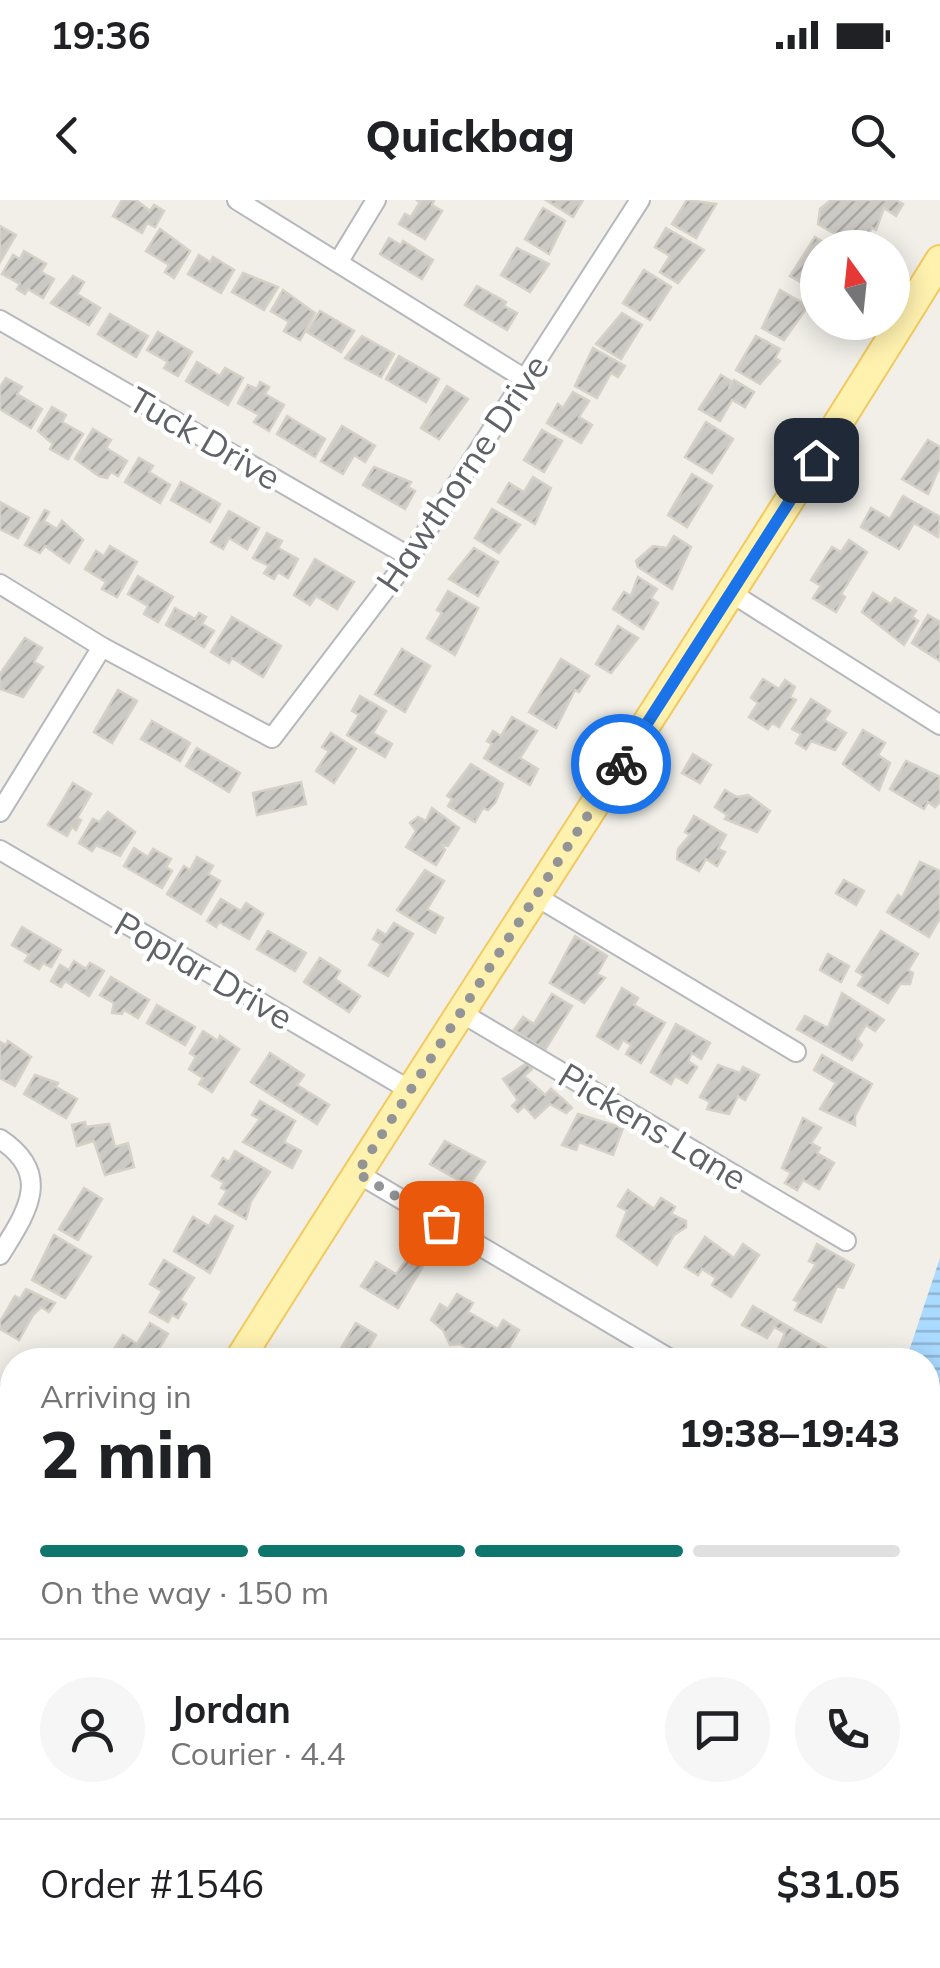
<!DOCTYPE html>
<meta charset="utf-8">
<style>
:root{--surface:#fff;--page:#f6f6f6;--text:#202124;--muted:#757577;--line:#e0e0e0;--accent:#0f766e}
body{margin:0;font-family:Mulish,sans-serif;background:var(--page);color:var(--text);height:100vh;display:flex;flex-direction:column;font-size:38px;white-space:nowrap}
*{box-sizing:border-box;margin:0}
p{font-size:32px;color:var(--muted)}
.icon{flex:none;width:55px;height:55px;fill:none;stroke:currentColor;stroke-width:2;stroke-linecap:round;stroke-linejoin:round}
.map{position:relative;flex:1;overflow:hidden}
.panel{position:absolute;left:0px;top:1148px;width:940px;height:622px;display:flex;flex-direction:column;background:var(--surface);border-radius:40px 40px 0 0;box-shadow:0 5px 25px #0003}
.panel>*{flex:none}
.needle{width:65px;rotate:345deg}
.fabs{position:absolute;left:800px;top:30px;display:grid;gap:20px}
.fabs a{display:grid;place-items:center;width:110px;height:110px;border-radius:50%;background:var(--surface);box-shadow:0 5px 25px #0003;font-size:50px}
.pin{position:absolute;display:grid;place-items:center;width:85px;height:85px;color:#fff;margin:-42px;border-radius:20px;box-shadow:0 5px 15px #0006}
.courier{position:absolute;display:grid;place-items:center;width:100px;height:100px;margin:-50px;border:8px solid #1a73e8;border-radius:50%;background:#fff;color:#222;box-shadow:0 2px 12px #0007}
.overview em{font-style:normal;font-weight:800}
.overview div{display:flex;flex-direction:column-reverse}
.overview{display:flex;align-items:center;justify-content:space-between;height:170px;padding:0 40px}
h1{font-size:65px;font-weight:800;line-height:75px}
.bar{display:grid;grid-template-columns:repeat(4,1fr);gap:15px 10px;align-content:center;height:120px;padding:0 40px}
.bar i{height:12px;border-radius:8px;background:var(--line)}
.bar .on{background:var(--accent)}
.bar p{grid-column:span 4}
.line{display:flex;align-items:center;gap:25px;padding:0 40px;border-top:2px solid var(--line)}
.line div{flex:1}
.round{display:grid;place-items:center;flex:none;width:105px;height:105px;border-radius:52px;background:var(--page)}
.status{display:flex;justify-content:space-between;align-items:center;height:70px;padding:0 50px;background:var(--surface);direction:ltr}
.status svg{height:28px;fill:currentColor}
header{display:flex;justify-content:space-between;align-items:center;height:130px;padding:0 40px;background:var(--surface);font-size:45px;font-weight:800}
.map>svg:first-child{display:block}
.park{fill:#c5e8c5}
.water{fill:url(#water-rules)}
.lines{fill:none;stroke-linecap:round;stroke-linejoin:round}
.stream{stroke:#aadaff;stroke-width:5}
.building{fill:url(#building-hatch);stroke:#d6d1c6;stroke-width:2.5}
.minor-casing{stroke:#b5b8bc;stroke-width:22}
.primary-casing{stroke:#f2c960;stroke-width:32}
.minor{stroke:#fff;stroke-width:18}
.primary{stroke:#fff2af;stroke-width:28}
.done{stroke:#929495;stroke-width:10;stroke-dasharray:0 18}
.route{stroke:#1a73e8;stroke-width:12}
.labels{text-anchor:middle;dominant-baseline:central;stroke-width:9;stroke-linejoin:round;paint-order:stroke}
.street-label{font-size:35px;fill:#5f6368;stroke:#fff}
</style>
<div class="status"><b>19:36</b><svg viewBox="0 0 49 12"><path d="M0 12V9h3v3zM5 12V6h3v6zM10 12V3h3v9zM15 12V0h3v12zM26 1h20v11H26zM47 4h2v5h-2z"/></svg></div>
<header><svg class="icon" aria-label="back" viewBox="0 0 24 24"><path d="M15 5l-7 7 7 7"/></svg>Quickbag<svg class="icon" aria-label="search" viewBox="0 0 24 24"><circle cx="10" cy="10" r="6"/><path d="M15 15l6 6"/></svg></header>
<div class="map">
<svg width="940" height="1768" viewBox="0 0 940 1768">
<defs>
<pattern id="water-rules" width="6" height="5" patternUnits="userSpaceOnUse" patternTransform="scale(2.5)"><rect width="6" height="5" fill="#aadaff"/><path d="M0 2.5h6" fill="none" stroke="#8eb4d2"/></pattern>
<pattern id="building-hatch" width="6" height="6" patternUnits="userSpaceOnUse" patternTransform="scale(2.5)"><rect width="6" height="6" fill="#cccac5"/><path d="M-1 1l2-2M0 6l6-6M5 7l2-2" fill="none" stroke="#a9a8a4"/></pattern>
</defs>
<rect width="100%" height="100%" fill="#f1efe8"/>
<!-- park -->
<path class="park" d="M12 1560V1758H492L509 1768H0V1580Z"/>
<!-- water -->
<path class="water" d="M940 1058V1768H611L615 1758H928V1160H906Z"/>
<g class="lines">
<!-- stream -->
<g class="stream">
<path d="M0 1628 12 1644"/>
<path d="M205 1758 224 1768"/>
</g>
</g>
<!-- building -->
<g class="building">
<path d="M122 0H136L150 11 154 5 164 11 155 27 147 23 142 33 113 16Z"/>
<path d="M416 0H434L432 5 442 11 425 39 399 24 405 14 411 17 420 2Z"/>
<path d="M546 0H583L573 17Z"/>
<path d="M687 0 716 4 696 38 672 24Z"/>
<path d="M831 0H896L903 4 896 16 884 8 876 30 872 28 867 37 881 44 879 48H859L818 24 820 9Z"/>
<path d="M543 8 565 21 549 54 525 39Z"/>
<path d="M0 26 16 35 0 62Z"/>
<path d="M666 28 704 50 678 83 660 72 670 56 655 47Z"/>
<path d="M160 29 190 51 174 78 165 72 169 65 146 51Z"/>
<path d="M815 37 833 48H818V92L790 76Z"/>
<path d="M389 38 401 45 403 41 433 60 422 79 380 54Z"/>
<path d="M517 48 549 64 530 92 501 75Z"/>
<path d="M24 51 46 64 41 72 54 79 43 98 28 89 25 94 17 89 20 84 2 74 13 55 20 59Z"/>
<path d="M199 55 210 62 213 57 234 70 221 93 188 74Z"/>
<path d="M644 70 671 87 650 120 623 103Z"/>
<path d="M243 73 278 87 264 110 232 92Z"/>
<path d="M73 76 84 82 77 94 100 108 89 125 51 103Z"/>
<path d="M477 86 506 102 504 106 517 113 507 130 465 105Z"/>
<path d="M283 90 315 113 300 140 284 131 289 122 271 111Z"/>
<path d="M780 90 808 106 784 140 762 128Z"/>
<path d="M320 111 354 131 341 152 307 132Z"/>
<path d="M622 113 642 125 621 159 596 144Z"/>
<path d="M110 114 148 136 136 157 98 134Z"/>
<path d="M158 132 192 152 178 176 164 168 168 162 147 150Z"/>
<path d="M362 136 394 154 381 177 345 158Z"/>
<path d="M756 136 780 149 775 158 780 161 760 184 736 170Z"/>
<path d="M593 148 625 166 618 177 611 173 597 198 575 186Z"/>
<path d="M399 156 439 179 426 202 386 179Z"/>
<path d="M197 162 220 176 225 168 243 178 228 205 186 181Z"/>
<path d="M721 175 731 181 729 189 734 180 754 192 745 207 732 200 720 221 699 209Z"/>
<path d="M6 178 22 187 17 194 42 209 31 228 0 209V187Z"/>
<path d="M260 182 269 187 265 194 284 205 269 231 254 222 259 215 238 203 248 185 257 189Z"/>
<path d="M447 186 468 199 439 239 421 228Z"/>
<path d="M573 192 589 201 579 217 592 225 581 243 547 223 558 204 563 208Z"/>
<path d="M52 207 66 215 62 222 83 234 68 259 50 249 53 244 38 231Z"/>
<path d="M287 216 325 239 315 257 277 234Z"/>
<path d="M706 222 733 239 712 273 685 257Z"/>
<path d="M342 226 375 246 365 262 354 255 343 274 321 261Z"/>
<path d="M93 229 111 240 106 248 127 261 118 276 111 272 107 278 99 276 75 259Z"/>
<path d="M542 230 562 241 544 272 524 260Z"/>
<path d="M928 240 940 247V266L928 294 902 279Z"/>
<path d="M139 258 153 266 149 272 170 285 160 303 125 282Z"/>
<path d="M374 267 411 282 408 287 415 291 405 309 363 285Z"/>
<path d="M692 274 712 286 687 327 668 315Z"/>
<path d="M533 277 551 288 535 324 498 302 509 283 524 292Z"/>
<path d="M181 282 220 304 210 322 171 300Z"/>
<path d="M903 296 940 317 938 337 914 323 899 349 861 327 871 308 890 319Z"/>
<path d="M0 302 29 318 18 338 0 329Z"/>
<path d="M492 309 520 325 499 353 475 338Z"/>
<path d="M45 310 49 312 44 321 57 329 62 321 83 340 69 363 45 346 40 353 25 345Z"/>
<path d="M229 311 259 328 247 349 229 338 223 349 211 342Z"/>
<path d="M267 333 282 341 278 348 298 359 288 378 278 372 274 379 264 373 269 366 253 358Z"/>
<path d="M674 336 691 347 672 389 638 367 636 361 653 346 667 348Z"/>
<path d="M849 340 867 352 841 394 845 397 836 412 813 398 821 386 811 380 832 347 841 352Z"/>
<path d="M110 346 137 362 117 397 102 389 106 382 85 369 96 351 104 356Z"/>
<path d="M474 348 498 362 478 396 449 379Z"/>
<path d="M315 359 354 382 337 409 316 396 310 405 294 395Z"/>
<path d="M138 376 173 397 158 422 144 414 148 406 128 394Z"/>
<path d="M638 377 657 389 651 398 658 403 643 429 613 409 624 392 631 396Z"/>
<path d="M448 391 478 408 455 455 427 438 442 413 437 410Z"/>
<path d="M873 393 891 404 895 398 916 411 912 417 918 421 904 445 862 412Z"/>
<path d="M175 408 195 419 199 413 206 417 202 424 214 431 204 447 166 425Z"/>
<path d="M928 415 940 422V461L912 443Z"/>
<path d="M232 417 281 446 263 477 232 458 229 463 211 452Z"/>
<path d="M618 426 638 438 611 473 596 464Z"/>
<path d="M25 438 42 448 34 462 43 467 23 497 0 489V474Z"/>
<path d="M402 449 430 466 405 512 375 494Z"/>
<path d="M561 459 589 476 579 492 575 490 556 528 529 512Z"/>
<path d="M763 479 779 489 785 480 795 487 790 497 796 500 779 527 772 523 768 529 749 517 758 503 751 498Z"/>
<path d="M118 490 137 501 112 543 94 532Z"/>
<path d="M360 496 386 511 373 533 392 544 385 557 347 535 359 515 352 511Z"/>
<path d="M811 499 830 511 824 520 846 533 835 550 811 541 806 549 796 543 801 534 792 529Z"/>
<path d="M512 517 537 531 520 558 538 569 530 585 484 558 492 544 487 541 493 531 501 536Z"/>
<path d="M152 521 190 543 180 561 141 539Z"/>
<path d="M863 530 885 543 878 555 890 563 879 590 843 564Z"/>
<path d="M331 533 356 549 334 583 316 571 329 551 322 547Z"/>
<path d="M197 548 240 573 229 592 186 566Z"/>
<path d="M693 554 711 565 700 583 682 573Z"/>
<path d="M906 561 940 577V602L935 607 928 602 924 609 890 589Z"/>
<path d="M471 564 503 584 495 603 488 610 483 608 475 622 448 606 452 599 447 596Z"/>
<path d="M301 582 306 604 257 615 253 593Z"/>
<path d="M73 583 91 594 77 618 81 620 76 630 72 627 67 636 48 625Z"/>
<path d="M725 590 737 597 748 595 770 611 757 632 725 619 727 615 715 607Z"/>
<path d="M432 608 459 628 448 646 442 645 445 650 436 665 406 647 416 631 410 623 418 617 426 621Z"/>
<path d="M108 612 135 632 120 656 96 645 92 651 79 643 93 619 99 622Z"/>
<path d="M694 616 726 635 718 649 725 652 717 666 706 659 699 671 677 659 678 649 690 635 685 632Z"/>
<path d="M134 648 148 657 153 649 171 659 166 667 172 671 162 688 124 666Z"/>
<path d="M197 657 213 666 208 674 220 681 201 714 167 694 184 666 190 670Z"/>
<path d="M920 662 940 671V718L929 737 887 712 898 695 902 698Z"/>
<path d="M425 670 444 681 427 709 443 718 435 733 397 710Z"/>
<path d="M844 680 864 691 856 705 836 693Z"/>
<path d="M221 699 241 711 246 703 263 714 249 739 219 722 216 727 207 721Z"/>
<path d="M394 723 413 734 388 776 369 765 381 744 373 739 378 730 386 735Z"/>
<path d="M22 727 61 750 51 767 43 763 39 769 25 761 29 755 12 745Z"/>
<path d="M268 731 306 753 295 771 257 749Z"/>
<path d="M881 731 918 754 908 770 913 773 910 784H900L888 803 858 785 864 776 856 771Z"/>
<path d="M575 736 607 756 597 774 605 778 584 803 550 783Z"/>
<path d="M828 754 849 766 841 782 820 770Z"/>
<path d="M320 758 340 771 335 779 360 796 349 812 304 782Z"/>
<path d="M74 761 86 769 90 763 104 771 89 796 65 781 61 787 51 781 60 765 69 770Z"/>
<path d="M111 777 149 800 138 818 124 810 122 814 112 813 114 803 100 795Z"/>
<path d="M622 788 638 798 634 805 665 823 641 863 626 854 631 845 623 840 618 849 597 836Z"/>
<path d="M842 793 884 820 875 831 866 825 857 839 862 845 852 860 797 829 805 816 828 828Z"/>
<path d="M552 794 572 806 545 850 514 830 523 817 534 824Z"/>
<path d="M157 805 195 827 185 845 147 823Z"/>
<path d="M676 824 710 843 701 859 692 853 688 861 697 867 687 883 675 876 671 884 651 872Z"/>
<path d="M203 831 218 841 220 836 239 849 212 892 199 884 203 878 189 869 196 857 190 853Z"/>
<path d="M8 841 31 857 15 886 0 878V842L6 845Z"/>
<path d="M270 853 304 875 297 885 329 905 317 924 251 882Z"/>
<path d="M822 855 872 884 855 916V925L820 909 836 883 814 870Z"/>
<path d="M527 863 532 869 524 876 545 895 551 889 565 901 572 908 566 913 550 904 535 918 524 906 518 912 512 906 518 900 503 879Z"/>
<path d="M718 865 740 873 743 867 759 875 745 900 738 896 729 914 707 909 710 902 700 897Z"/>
<path d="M35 875 58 883 56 887 77 899 66 918 24 894Z"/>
<path d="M260 901 295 921 284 942 301 951 292 968 243 942 260 919 252 915Z"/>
<path d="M578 914 623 928 613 955 579 942 576 950 562 945Z"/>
<path d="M803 918 821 928 811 943 820 948 817 953 834 963 819 989 803 980 797 990 785 983 791 973 782 968Z"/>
<path d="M85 922 86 927 109 924 115 947 128 943 134 967 105 975 94 941 77 946 72 925Z"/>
<path d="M445 941 485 962 469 986 430 964Z"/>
<path d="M235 951 270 972 251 1001 246 1019 219 1004 227 991 221 988 224 983 212 976 223 958 229 962Z"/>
<path d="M84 988 102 999 78 1040 59 1029Z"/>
<path d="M628 990 654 1009 661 998 675 1007 671 1014 686 1021V1027L674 1035 657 1065 617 1036 627 1011 618 1006Z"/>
<path d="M215 1016 233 1026 210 1073 174 1051 193 1017 209 1026Z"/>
<path d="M54 1035 91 1057 65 1098 32 1080Z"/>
<path d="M705 1037 734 1058 743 1044 759 1055 731 1097 712 1085 716 1078 702 1069 698 1075 685 1067Z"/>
<path d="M817 1044 854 1065 843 1088 837 1086 821 1122 795 1110 799 1102 794 1100 816 1064 809 1061Z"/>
<path d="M410 1055 423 1066 398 1108 361 1086 376 1062 396 1074Z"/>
<path d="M164 1060 194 1078 180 1100 186 1104 178 1118 172 1115 168 1122 150 1112 162 1091 150 1084Z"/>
<path d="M26 1089 55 1103 49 1112 41 1107 33 1115 19 1140 0 1129V1122L15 1096 20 1099Z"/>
<path d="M457 1094 473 1103 468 1112 477 1117 498 1129 503 1120 519 1130 502 1160H477L474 1152 460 1144 450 1145 443 1130 431 1120 440 1104 448 1109Z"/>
<path d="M753 1106 827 1149 820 1160H766L778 1150 785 1133 774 1127 767 1138 742 1125Z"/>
<path d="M150 1123 168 1134 152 1160H127L114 1149 123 1135 137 1144Z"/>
<path d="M356 1123 376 1135 362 1160H334Z"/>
<path d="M0 1383 12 1391V1404L0 1424Z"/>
</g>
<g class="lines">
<defs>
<g id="minor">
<path d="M237 0 525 179"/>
<path d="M339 61 376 0"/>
<path d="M0 120 410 357"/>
<path d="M0 384 102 447 272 538 410 357 640 0"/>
<path d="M733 394 940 525"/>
<path d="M0 612 102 447"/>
<path d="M0 650 408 889"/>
<path d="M537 697 796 852"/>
<path d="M460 812 846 1041"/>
<path d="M0 939C54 975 26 1013 0 1055"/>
<path d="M357 973 672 1160"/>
<path d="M0 1284 12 1292"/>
<path d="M0 1312 12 1319"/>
</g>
<g id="primary">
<path d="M239 1160C471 792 711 430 940 60"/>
<path d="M0 1542 12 1523"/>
</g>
</defs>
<!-- minor casing -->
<use href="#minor" class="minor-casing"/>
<!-- primary casing -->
<use href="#primary" class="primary-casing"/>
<!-- minor -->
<use href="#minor" class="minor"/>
<!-- primary -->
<use href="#primary" class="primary"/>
</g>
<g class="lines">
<!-- done -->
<path class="done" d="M441 1023 357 973 621 564"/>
<!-- route -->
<path class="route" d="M621 564 816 260"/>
</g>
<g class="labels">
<!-- street labels -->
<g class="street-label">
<text transform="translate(205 238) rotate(30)">Tuck Drive</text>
<text transform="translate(462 273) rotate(-56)">Hawthorne Drive</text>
<text transform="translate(204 770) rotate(30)">Poplar Drive</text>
<text transform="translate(653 926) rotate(31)">Pickens Lane</text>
</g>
</g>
</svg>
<div class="fabs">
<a><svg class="needle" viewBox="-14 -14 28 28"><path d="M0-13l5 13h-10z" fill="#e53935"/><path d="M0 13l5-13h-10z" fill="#757577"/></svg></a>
</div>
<div class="pin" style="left:441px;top:1023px;background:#ea580c"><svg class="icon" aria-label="bag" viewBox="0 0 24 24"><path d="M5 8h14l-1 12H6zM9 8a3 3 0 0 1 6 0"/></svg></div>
<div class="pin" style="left:816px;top:260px;background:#1f2937"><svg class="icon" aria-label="home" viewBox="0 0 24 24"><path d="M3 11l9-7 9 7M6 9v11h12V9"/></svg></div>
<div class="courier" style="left:621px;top:564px"><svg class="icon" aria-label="bike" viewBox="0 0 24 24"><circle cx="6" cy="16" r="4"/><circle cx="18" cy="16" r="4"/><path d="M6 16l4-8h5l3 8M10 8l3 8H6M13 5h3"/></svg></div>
<section class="panel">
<div class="overview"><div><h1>2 min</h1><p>Arriving in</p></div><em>19:38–19:43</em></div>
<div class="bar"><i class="on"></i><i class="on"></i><i class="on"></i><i></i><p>On the way · 150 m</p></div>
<div class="line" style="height:180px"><a class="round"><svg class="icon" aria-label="person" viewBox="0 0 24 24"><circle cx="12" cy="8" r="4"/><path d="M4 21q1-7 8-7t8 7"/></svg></a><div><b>Jordan</b><p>Courier · 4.4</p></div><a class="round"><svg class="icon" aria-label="chat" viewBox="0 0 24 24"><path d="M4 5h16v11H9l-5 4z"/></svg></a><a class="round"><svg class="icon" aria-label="phone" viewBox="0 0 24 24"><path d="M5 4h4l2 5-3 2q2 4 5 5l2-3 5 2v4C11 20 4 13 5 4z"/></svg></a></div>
<div class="line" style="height:130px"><div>Order #1546</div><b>$31.05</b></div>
</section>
</div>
